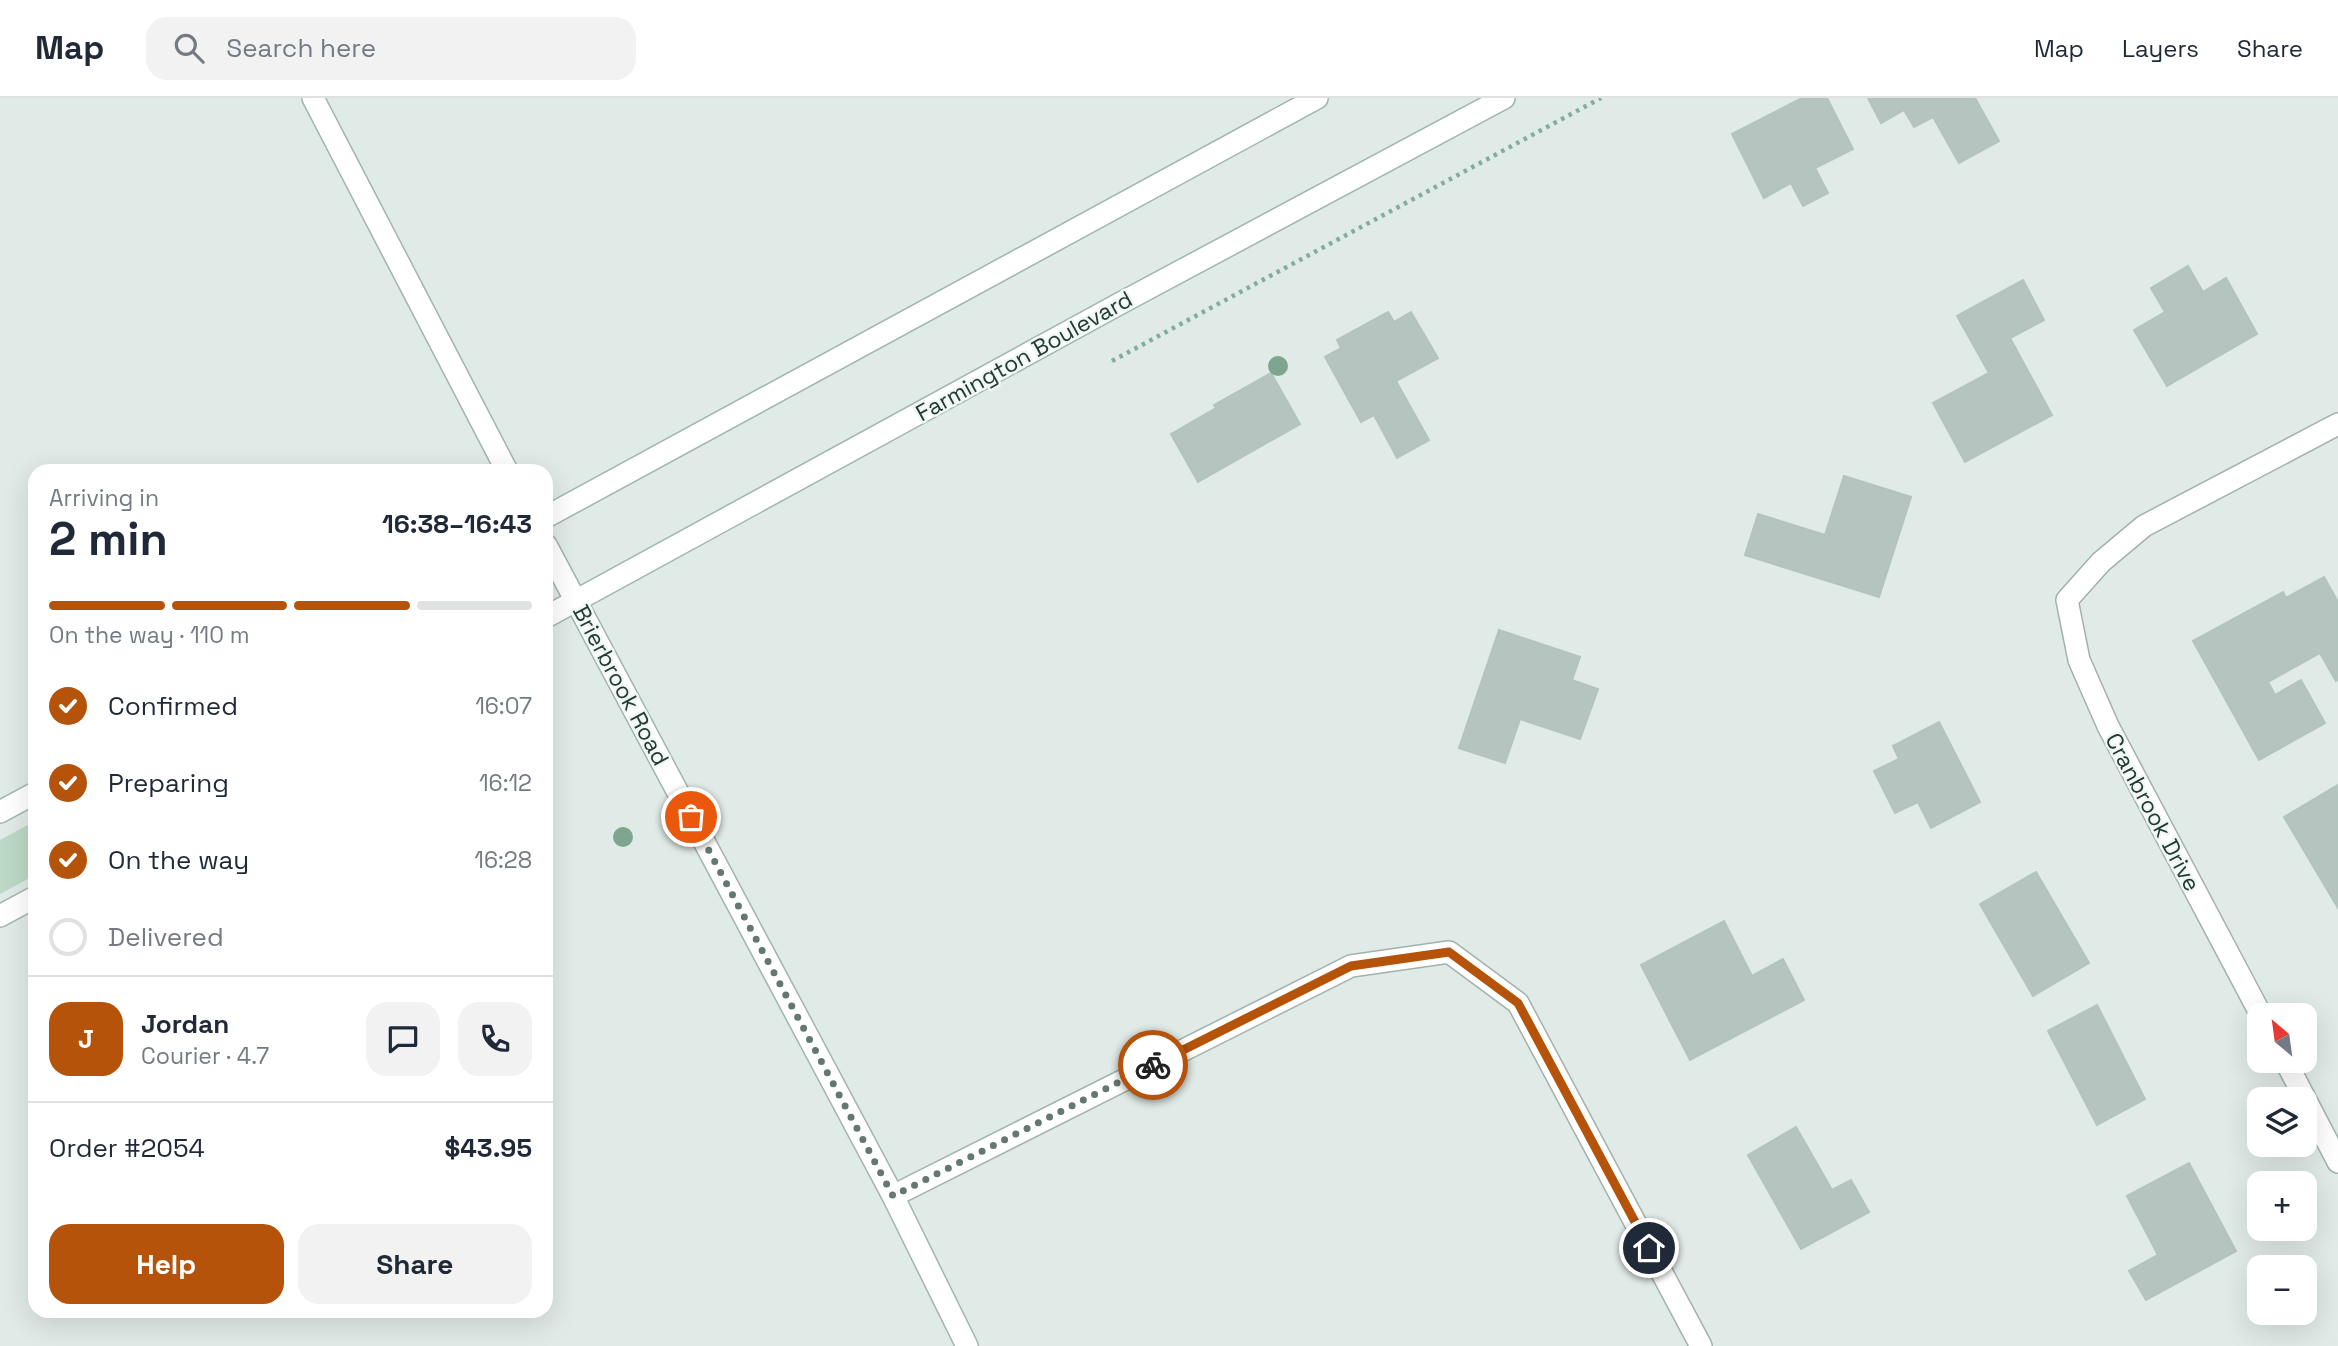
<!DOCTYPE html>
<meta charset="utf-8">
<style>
:root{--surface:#fff;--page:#f2f2f3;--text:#1f2937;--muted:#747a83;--line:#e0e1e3;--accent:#b45309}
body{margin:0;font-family:"Space Grotesk",sans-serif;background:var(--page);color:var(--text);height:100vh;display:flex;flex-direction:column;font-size:26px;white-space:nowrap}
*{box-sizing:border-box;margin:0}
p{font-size:23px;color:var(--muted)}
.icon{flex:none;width:38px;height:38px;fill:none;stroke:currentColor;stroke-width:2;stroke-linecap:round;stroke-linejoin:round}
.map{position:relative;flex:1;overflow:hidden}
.drawer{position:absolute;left:28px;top:366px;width:525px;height:854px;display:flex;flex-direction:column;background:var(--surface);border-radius:21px;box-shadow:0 7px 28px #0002}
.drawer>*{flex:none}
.needle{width:46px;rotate:331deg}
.controls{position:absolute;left:2247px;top:905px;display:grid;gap:14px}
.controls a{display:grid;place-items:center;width:70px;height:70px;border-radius:14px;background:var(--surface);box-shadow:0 7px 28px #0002;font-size:35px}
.pin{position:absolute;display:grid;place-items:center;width:60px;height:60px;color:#fff;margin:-30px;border:4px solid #fff;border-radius:50%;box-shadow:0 2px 7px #0007}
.courier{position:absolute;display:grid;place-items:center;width:70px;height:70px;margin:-35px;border:5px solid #b45309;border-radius:50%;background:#fff;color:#222;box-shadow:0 2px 9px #0007}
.summary em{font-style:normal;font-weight:700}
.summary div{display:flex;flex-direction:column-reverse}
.summary{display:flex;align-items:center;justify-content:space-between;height:119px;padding:0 21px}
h1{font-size:46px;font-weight:700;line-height:52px}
.bar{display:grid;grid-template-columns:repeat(4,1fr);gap:10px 7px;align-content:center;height:84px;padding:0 21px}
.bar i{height:9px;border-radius:5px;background:var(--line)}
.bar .current{background:var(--accent)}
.bar p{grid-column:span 4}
.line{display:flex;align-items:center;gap:18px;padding:0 21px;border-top:2px solid var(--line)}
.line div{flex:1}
.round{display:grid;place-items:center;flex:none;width:74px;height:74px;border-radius:21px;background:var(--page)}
ol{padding:0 21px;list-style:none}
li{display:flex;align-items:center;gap:21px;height:77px}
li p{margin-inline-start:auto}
li .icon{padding:7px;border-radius:50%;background:var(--accent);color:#fff;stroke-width:4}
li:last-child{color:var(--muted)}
li i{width:38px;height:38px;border:4px solid var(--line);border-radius:50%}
.button{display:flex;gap:14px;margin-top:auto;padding:14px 21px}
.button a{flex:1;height:80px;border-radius:21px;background:var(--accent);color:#fff;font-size:28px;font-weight:700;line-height:80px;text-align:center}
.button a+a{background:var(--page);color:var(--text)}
header{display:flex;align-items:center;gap:42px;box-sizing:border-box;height:98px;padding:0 35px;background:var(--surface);border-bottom:2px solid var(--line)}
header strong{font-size:33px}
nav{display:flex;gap:38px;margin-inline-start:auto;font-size:24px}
.search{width:490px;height:63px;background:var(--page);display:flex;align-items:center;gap:18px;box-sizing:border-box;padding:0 24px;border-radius:21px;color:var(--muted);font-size:26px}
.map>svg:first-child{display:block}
.green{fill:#bbd9c5}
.building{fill:#b6c4bf;stroke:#b3c3be;stroke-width:2}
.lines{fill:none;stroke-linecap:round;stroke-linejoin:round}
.street-casing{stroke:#a3b1ad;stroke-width:24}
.secondary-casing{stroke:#a0b5af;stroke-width:24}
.path{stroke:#83aba1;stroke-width:4.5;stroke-dasharray:3.5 5;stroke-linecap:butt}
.street{stroke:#fff;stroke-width:21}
.secondary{stroke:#fff;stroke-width:21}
.tree{fill:#7fa591}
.done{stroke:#647772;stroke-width:7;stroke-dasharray:0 12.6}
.route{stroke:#b45309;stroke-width:9}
.labels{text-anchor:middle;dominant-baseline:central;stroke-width:5;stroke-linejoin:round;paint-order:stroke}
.street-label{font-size:23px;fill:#223934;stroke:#f0f7f4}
</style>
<header>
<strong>Map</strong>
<div class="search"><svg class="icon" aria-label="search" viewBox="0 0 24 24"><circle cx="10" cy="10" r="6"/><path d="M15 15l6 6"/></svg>Search here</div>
<nav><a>Map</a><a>Layers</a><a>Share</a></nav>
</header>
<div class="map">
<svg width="2338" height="1248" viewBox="0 0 2338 1248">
<rect width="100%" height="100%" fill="#e0eae6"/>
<!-- green -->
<path class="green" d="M35 723V777L0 796V742Z"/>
<!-- building -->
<g class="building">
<path d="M1802 0H1827L1853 51 1815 70 1828 95 1803 108 1791 85 1764 100 1732 36Z"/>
<path d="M1868 0H1975L1999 43 1959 65 1933 19 1914 29 1904 12 1881 25Z"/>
<path d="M2188 168 2203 194 2226 180 2257 236 2167 288 2134 232 2165 214 2151 190Z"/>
<path d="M2023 182 2044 222 2010 240 2052 317 1965 364 1933 305 1989 275 1957 218Z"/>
<path d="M1388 214 1394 224 1411 214 1438 260 1396 283 1429 342 1397 360 1374 317 1361 324 1325 259 1341 250 1337 242Z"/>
<path d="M1271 275 1300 326 1198 384 1171 336 1216 310 1214 307Z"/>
<path d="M1844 378 1911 399 1879 499 1745 457 1758 416 1825 437Z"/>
<path d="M2324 479 2338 504V581L2336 583 2320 555 2268 584 2275 597 2301 582 2325 625 2259 662 2193 543 2283 494 2286 500Z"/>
<path d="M1499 532 1580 559 1572 582 1598 591 1580 641 1520 621 1505 665 1459 650Z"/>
<path d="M1939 624 1980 704 1931 730 1918 704 1895 715 1874 673 1899 661 1893 648Z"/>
<path d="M2338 687V810L2284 719Z"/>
<path d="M2036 774 2089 865 2033 898 1980 806Z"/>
<path d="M1724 823 1752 878 1783 861 1804 902 1690 962 1641 867Z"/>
<path d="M2097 907 2145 1001 2097 1027 2048 933Z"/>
<path d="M1796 1029 1832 1092 1851 1082 1869 1114 1801 1151 1748 1057Z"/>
<path d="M2189 1065 2236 1153 2146 1202 2129 1173 2158 1157 2127 1098Z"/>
</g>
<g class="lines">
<defs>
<g id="street">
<path d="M2261 917 2108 628 2079 562 2067 502 2101 464 2144 428 2338 326"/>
<path d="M2285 962 2338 1064"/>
<path d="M893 1098 1351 868 1449 854 1518 905 1701 1248"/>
</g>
<g id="secondary">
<path d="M313 0 507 373"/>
<path d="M546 419 1317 0"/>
<path d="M546 447 893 1098 967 1248"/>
<path d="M546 519 1119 206 1504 0"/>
<path d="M0 714 35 695"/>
<path d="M0 818 35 799"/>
</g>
</defs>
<!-- street casing -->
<use href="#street" class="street-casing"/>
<!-- secondary casing -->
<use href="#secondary" class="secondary-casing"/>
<!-- path -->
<path class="path" d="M1112 263 1601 0"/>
<!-- street -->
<use href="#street" class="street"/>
<!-- secondary -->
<use href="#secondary" class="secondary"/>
</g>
<!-- trees -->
<g class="tree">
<circle cx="1278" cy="268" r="10"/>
<circle cx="623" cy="739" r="10"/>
</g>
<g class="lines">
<!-- done -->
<path class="done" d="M691 719 893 1098 1153 967"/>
<!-- route -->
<path class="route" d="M1153 967 1351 868 1449 854 1518 905 1649 1150"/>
</g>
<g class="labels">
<!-- street labels -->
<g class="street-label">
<text transform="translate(1024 258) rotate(-29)">Farmington Boulevard</text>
<text transform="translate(621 587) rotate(62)">Brierbrook Road</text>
<text transform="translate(2153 714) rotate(62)">Cranbrook Drive</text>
</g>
</g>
</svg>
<div class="controls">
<a><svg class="needle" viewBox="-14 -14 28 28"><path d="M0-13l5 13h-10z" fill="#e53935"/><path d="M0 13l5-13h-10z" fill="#747a83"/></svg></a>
<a><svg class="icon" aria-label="layers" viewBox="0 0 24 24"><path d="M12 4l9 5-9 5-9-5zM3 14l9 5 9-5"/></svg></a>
<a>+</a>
<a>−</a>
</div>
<div class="pin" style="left:691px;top:719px;background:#ea580c"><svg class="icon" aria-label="bag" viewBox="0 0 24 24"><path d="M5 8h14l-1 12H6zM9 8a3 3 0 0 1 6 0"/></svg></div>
<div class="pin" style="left:1649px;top:1150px;background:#1f2937"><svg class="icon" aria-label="home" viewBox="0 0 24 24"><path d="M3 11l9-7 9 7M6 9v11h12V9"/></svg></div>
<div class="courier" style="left:1153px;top:967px"><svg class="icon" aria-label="bike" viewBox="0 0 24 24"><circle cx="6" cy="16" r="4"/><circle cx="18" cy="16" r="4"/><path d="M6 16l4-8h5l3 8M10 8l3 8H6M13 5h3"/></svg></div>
<section class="drawer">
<div class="summary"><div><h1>2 min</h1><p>Arriving in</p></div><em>16:38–16:43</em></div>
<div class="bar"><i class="current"></i><i class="current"></i><i class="current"></i><i></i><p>On the way · 110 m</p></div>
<ol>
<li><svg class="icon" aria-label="check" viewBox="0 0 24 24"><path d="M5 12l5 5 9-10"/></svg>Confirmed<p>16:07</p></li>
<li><svg class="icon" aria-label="check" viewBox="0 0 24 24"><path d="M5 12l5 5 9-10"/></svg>Preparing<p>16:12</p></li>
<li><svg class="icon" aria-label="check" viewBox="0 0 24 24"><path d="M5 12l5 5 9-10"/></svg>On the way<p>16:28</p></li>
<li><i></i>Delivered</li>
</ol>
<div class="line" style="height:126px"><b class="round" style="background:var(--accent);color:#fff">J</b><div><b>Jordan</b><p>Courier · 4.7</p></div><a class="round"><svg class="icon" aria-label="chat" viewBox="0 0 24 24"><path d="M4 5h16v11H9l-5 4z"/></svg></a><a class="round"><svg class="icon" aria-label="phone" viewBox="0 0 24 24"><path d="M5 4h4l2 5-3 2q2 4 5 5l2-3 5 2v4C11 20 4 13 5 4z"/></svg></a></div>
<div class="line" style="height:91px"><div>Order #2054</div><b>$43.95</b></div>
<div class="button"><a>Help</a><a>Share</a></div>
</section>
</div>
